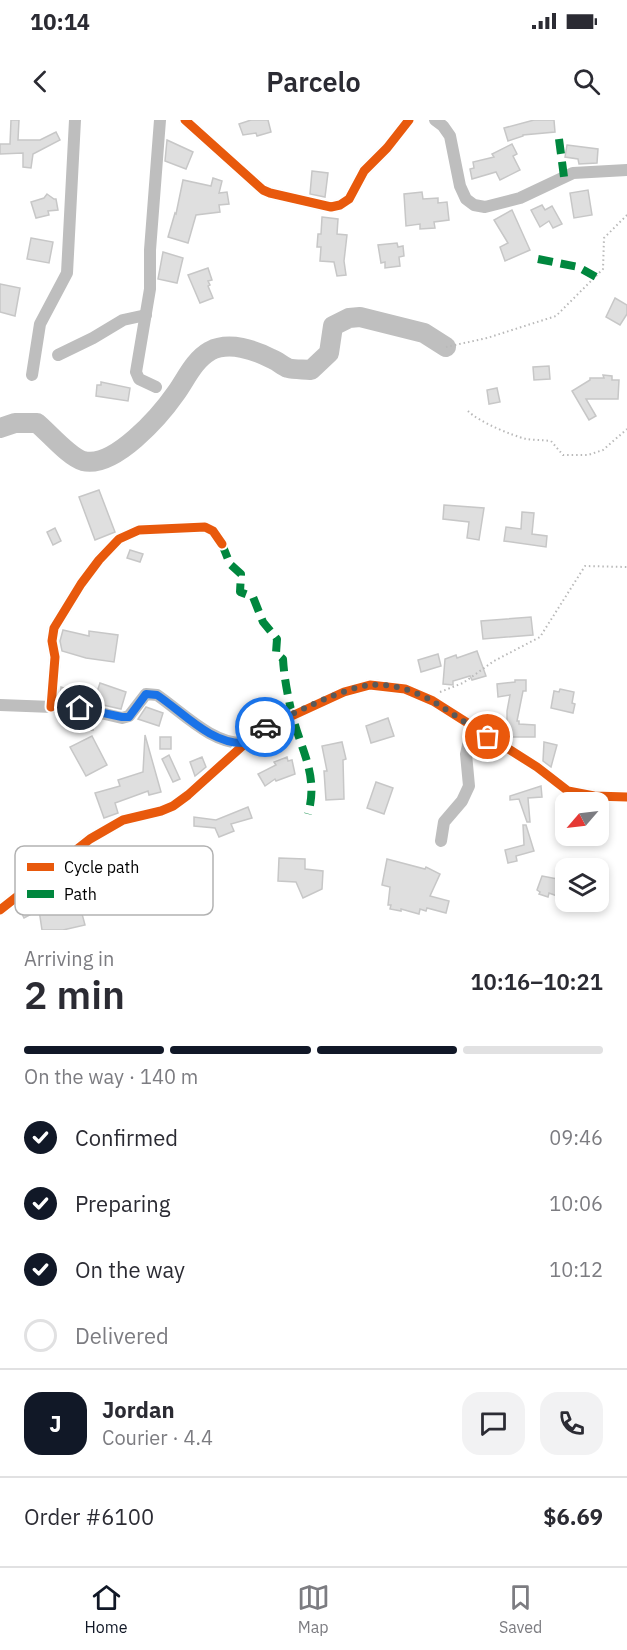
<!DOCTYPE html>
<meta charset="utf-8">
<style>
:root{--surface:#fff;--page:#f2f2f3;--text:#2b2b33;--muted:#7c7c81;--line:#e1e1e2;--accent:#111827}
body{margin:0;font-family:"IBM Plex Sans",sans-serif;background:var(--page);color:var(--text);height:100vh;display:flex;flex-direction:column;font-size:22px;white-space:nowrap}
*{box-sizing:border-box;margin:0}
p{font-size:20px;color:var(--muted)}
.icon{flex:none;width:33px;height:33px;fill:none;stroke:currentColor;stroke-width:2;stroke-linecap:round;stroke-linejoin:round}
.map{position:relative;height:810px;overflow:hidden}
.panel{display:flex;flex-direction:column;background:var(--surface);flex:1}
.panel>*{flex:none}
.needle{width:39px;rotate:242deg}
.tools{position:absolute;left:555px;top:672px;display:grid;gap:12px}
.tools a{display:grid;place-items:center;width:54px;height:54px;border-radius:12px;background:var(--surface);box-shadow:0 3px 9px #0003;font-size:30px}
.pin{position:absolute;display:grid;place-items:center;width:51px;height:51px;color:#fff;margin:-26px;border:3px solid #fff;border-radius:50%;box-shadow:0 2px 6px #0007}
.courier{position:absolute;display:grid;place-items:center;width:60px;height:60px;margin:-30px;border:4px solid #1a73e8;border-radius:50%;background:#fff;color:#222;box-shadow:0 2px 8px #0007}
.overview em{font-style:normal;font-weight:600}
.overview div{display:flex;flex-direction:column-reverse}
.overview{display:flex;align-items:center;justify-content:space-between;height:102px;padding:0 24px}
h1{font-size:39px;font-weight:600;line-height:45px}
.bar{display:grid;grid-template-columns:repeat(4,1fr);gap:9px 6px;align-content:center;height:72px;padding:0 24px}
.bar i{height:8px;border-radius:4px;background:var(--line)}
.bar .active{background:var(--accent)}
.bar p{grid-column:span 4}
.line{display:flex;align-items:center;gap:15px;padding:0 24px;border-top:2px solid var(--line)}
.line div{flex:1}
.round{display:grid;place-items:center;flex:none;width:63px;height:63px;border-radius:18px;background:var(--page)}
ol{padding:0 24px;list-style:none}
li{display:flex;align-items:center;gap:18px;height:66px}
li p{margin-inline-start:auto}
li .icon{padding:6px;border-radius:50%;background:var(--accent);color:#fff;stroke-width:4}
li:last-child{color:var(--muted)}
li i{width:33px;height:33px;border:3px solid var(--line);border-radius:50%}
.status{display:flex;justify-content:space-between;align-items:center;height:42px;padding:0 30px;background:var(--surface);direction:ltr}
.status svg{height:16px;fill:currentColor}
header{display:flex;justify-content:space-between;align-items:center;height:78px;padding:0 24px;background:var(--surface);font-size:27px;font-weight:600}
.tab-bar{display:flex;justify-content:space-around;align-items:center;height:84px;border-top:2px solid var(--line);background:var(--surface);font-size:16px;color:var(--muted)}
.tab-bar a{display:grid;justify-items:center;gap:3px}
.tab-bar .active{color:var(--accent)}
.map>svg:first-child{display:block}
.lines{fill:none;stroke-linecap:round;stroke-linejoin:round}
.river{stroke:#bfbfbf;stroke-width:20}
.building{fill:#dfdfdf;stroke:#c7c7c7;stroke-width:1.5}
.path{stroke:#b9b9b9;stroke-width:2;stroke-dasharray:1.5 3;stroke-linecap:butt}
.minor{stroke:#bebebe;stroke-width:12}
.quiet{stroke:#00873e;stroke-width:8;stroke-dasharray:15 8;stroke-linecap:butt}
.cycleway-casing{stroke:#fff;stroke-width:13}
.cycleway{stroke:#e8590c;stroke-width:9}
.done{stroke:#595959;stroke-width:6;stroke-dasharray:0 10.8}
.route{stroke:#1a73e8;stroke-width:8}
.key{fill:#fff;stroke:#b2b2b2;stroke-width:1.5}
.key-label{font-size:16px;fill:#000}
</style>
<div class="status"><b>10:14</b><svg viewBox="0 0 49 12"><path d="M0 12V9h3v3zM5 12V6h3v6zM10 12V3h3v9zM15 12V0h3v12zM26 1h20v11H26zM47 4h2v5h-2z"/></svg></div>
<header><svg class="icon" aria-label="back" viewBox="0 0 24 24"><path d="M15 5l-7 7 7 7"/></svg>Parcelo<svg class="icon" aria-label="search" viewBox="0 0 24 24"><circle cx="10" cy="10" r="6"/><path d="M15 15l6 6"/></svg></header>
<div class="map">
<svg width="627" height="810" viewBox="0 0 627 810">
<rect width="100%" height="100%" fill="#fff"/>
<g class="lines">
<!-- river -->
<path class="river" d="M0 308 15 303H37C49 313 69 337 83 341 114 349 160 296 176 273 186 259 194 240 210 231 229 221 255 230 272 239 278 241 282 246 288 248 295 250 304 249 311 250L329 233 333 206 349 198 360 197 424 213 446 227"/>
</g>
<!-- building -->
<g class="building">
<path d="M11 0H19L18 20H40L56 12 60 20 33 34 31 48 23 47V33L0 34V24H10Z"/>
<path d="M251 0H268L271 12 257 16 256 13 243 15 239 4Z"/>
<path d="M534 0H554L555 12 523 15V16L508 21 504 8Z"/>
<path d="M167 20 193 32 186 49 165 41Z"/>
<path d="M512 24 517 34 513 36 520 50 500 60 496 52 472 59 470 49 474 48 473 42 494 37 492 34Z"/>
<path d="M567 25 598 29 597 43 579 44 578 39 565 37Z"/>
<path d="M312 51 328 53 325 77 310 74Z"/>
<path d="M213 58 222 61 219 73 227 72 229 84 219 85 220 92 196 95 188 123 168 117 175 93 176 94 183 60 211 66Z"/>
<path d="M588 70 592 95 574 98 570 73Z"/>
<path d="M422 72 423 79 438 78V83L447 82 449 100 434 102 435 108 420 109V104L406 106 404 74Z"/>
<path d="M47 74 54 79H56L58 90 48 91 49 95 36 98 31 82 44 78Z"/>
<path d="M542 85 545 90 552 86 562 104 553 108 549 101 540 107 531 90Z"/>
<path d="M512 90 530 130 505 141 500 127 508 123 494 100Z"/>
<path d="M322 97 338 99 337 114 347 115 344 141 346 155 337 156 334 142 320 141 321 127H317L318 114H321Z"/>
<path d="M31 118 53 122 49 143 27 139Z"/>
<path d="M397 123 398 127 403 126 404 136 399 137 400 146 385 148V142L381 143 378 125Z"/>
<path d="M163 132 183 138 177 163 158 159Z"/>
<path d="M208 148 212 160 208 161 210 165 208 166 213 178 200 183 188 155Z"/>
<path d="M0 164 20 168 15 196 0 192Z"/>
<path d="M615 178 627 185V194L620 205 606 197Z"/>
<path d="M549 246 550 259 534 260 533 247Z"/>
<path d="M603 255 612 256V260H619L618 279H586L596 296 589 300 572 271 590 260V258H604Z"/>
<path d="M101 262 130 268 128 281 96 276 97 265H101Z"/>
<path d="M497 268 500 282 489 284 487 270Z"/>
<path d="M99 370 115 412 95 420 79 377Z"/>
<path d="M444 385 484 388 479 420 467 418 469 402 443 399Z"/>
<path d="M522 392 534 393 532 414 547 416 546 427 504 421 506 407 521 409Z"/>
<path d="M55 408 61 421 53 425 47 412Z"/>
<path d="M130 430 143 434 140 442 127 438Z"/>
<path d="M531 497 533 515 483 519 481 501Z"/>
<path d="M63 510 89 516V511L118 515 114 542 86 538 62 531 60 521Z"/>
<path d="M477 531 486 556 472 560 470 556 453 561V565L443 564 445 539 456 535 457 538Z"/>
<path d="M438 534 441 546 421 552 418 540Z"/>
<path d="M515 560H526V571H523L517 601H519V604L535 605V617H507V591L510 575 498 577 497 564 515 562Z"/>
<path d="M100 563 126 572 121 589 81 580 60 579 61 567 95 578Z"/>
<path d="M560 569 574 572 572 583 575 584 573 593 551 588 554 571 559 572Z"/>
<path d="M146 587 163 593 159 606 138 599Z"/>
<path d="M78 596 93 600V610H78Z"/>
<path d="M388 598 394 616 371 623 366 606Z"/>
<path d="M145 615 161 672 149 675 148 671 115 683 118 693 104 698 95 673 120 666 118 660 143 652Z"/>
<path d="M92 616 107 645 86 656 70 627Z"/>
<rect x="160" y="617" width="11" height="12"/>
<path d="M342 622 346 639 343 640 344 679 326 680 324 651H327L322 626Z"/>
<path d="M544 622 557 625 551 647 543 641Z"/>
<path d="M169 635 180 659 173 662 162 639Z"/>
<path d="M202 637 206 647 195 656 190 642Z"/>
<path d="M287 637 288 641 292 640 295 654 276 661 275 659 265 666 258 654 276 645 274 642Z"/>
<path d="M376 662 393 668 384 694 367 688Z"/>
<path d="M541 666 542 677 528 678 530 702H527L519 679 510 680V676Z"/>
<path d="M248 687 252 698 231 704 234 711 219 717 215 708 194 706V697L216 700Z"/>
<path d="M523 705H526L534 731 516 736 517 741 508 743 505 730 524 725Z"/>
<path d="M279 738 305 739V749L323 751 322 769 303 778 296 762 278 761Z"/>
<path d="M387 739 425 749 426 747 440 754 430 776 449 781 446 793 427 788 426 791 420 789 419 794 401 789V791L390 789 391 785H388L390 767 382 765Z"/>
<path d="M67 756 77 775 85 805 63 810H42L39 790 24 798 18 786 38 771Z"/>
<path d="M542 756 563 760 557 776 549 773 548 777 539 774 540 772 537 770Z"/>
</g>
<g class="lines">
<!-- path -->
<g class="path">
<path d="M446 227 487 218 556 196 603 149 604 118 627 95"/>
<path d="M468 291C479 302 511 315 526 319 534 320 542 320 551 321L563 335H588L603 330 627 309"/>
<path d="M440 572 463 563 494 541 540 517 585 446 627 447"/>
</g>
<!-- minor -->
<g class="minor">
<path d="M185 0 263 70 270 73 331 87 340 85 349 79 364 51 387 28 409 0"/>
<path d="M435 0 443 6 450 16 460 66 466 79 474 85 485 87 520 78 573 53 627 50"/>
<path d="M58 235 93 218 123 200 146 195"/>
<path d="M32 255 40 204 67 153 75 0"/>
<path d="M156 267 139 259 136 252 150 169V130L160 0"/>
<path d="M0 585 79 588 122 598 129 596 146 574 157 575C182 592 213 625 245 623"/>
<path d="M51 587 55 537 52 521 54 508 81 464 99 440 119 419 139 410 205 407 213 411 222 424"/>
<path d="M441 721 444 702 462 681 469 666 466 634 472 608"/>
<path d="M0 790 90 719 123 700 161 691 173 686 188 675 259 611 344 572 370 565 405 569 433 581 537 647 568 671 594 676 627 677"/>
</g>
<!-- quiet -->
<g class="quiet">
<path d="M559 19 564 57"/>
<path d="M538 139 578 147 596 157"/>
<path d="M222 424 230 444 241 454 240 472 253 477 263 502 277 519 276 533 283 539C284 557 288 577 292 594 301 631 319 655 308 694"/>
</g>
<defs>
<g id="cycleway">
<path d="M185 0 263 70 270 73 331 87 340 85 349 79 364 51 387 28 409 0"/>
<path d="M51 587 55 537 52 521 54 508 81 464 99 440 119 419 139 410 205 407 213 411 222 424"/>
<path d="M0 790 90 719 123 700 161 691 173 686 188 675 259 611 344 572 370 565 405 569 433 581 537 647 568 671 594 676 627 677"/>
</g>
</defs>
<!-- cycleway casing -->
<use href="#cycleway" class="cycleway-casing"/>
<!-- cycleway -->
<use href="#cycleway" class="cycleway"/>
</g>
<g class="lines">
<!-- done -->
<path class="done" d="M265 607C291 595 346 566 372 565 393 563 417 572 434 582 452 593 470 606 488 617"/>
<!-- route -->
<path class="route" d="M80 588 122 597H129L146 574 157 575C183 592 211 625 245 623L265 607"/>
</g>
<!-- legend -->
<rect x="15" y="726" width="198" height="69" rx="9" class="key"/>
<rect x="27" y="743" width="27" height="8" fill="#e8590c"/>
<rect x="27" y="770" width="27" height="8" fill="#00873e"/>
<g class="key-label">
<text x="64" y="753">Cycle path</text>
<text x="64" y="780">Path</text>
</g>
</svg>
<div class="tools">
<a><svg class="needle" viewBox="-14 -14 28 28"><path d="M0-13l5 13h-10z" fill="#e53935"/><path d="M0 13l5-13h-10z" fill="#7c7c81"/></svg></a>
<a><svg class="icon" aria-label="layers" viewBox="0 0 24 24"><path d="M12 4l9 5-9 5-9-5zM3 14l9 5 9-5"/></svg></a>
</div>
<div class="pin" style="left:488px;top:617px;background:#ea580c"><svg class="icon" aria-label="bag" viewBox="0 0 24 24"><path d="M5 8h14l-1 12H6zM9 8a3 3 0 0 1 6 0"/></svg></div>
<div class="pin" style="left:80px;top:588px;background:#1f2937"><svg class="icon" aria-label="home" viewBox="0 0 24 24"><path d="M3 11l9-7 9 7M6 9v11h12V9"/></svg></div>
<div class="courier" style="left:265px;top:607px"><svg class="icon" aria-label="car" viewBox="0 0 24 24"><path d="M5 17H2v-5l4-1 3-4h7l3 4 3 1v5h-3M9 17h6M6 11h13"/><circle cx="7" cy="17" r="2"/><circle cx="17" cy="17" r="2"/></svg></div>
</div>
<section class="panel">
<div class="overview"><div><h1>2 min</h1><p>Arriving in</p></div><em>10:16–10:21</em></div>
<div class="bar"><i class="active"></i><i class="active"></i><i class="active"></i><i></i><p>On the way · 140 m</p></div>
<ol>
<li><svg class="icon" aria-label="check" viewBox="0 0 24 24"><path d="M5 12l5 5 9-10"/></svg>Confirmed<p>09:46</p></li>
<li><svg class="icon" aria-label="check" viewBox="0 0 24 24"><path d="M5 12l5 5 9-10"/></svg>Preparing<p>10:06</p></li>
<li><svg class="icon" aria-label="check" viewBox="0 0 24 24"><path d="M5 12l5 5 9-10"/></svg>On the way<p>10:12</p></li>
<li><i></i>Delivered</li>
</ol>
<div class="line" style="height:108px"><b class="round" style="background:var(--accent);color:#fff">J</b><div><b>Jordan</b><p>Courier · 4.4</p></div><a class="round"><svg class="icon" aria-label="chat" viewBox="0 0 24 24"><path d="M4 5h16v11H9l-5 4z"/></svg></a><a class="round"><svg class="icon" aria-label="phone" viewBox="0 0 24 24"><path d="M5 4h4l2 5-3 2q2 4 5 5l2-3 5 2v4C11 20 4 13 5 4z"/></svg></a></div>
<div class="line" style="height:78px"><div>Order #6100</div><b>$6.69</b></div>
</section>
<nav class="tab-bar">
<a class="active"><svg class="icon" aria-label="home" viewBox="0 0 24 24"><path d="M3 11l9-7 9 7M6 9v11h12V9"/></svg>Home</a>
<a><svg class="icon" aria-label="map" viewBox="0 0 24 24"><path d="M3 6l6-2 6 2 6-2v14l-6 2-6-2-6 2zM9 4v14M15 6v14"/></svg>Map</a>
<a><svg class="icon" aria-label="saved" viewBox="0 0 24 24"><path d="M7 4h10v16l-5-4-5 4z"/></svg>Saved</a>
</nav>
